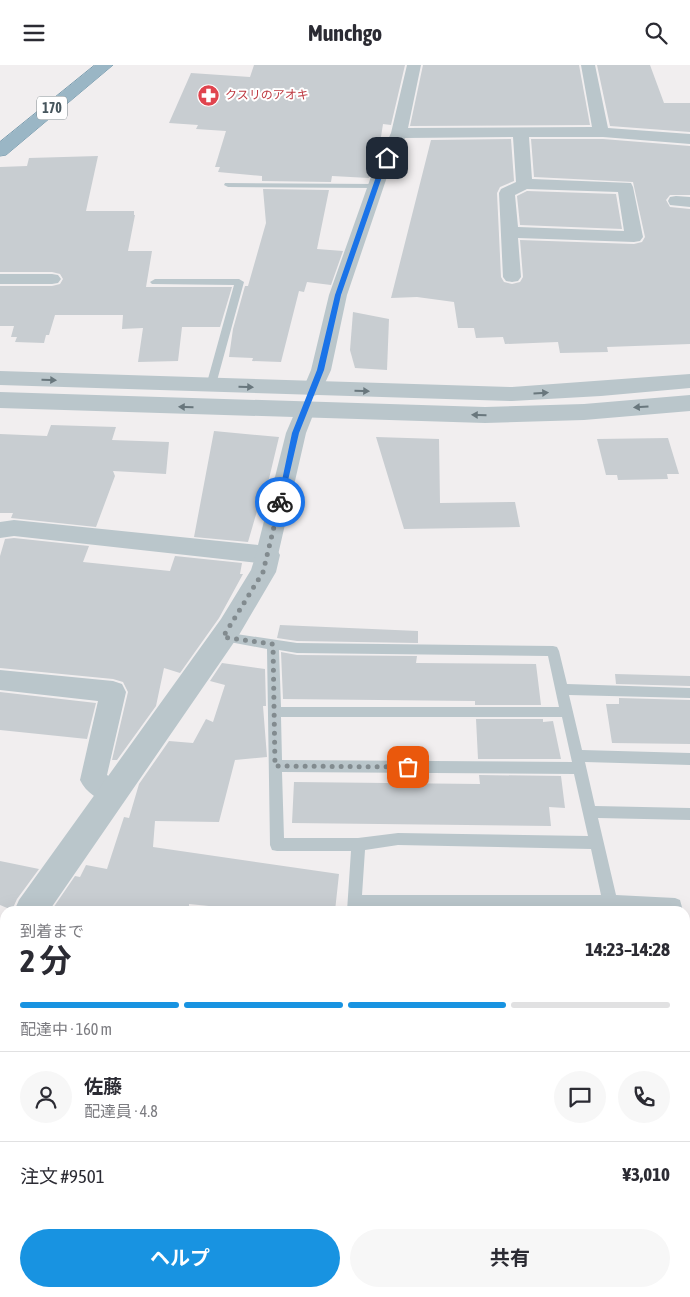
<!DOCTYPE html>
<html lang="ja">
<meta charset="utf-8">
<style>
:root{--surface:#fff;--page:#f7f7f7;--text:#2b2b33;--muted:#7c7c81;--line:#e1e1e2;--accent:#1893e1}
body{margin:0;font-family:"Asap Condensed","Noto Sans JP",sans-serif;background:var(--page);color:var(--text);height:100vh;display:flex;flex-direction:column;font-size:19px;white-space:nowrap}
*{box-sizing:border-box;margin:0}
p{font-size:16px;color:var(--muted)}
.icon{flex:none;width:28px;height:28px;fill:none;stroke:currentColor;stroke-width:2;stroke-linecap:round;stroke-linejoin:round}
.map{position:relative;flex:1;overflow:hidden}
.panel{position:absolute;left:0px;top:841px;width:690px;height:391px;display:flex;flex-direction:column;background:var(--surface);border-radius:15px 15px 0 0;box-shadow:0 5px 20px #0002}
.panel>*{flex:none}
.pin{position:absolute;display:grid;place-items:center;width:42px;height:42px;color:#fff;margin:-21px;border-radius:10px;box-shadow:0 2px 8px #0006}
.courier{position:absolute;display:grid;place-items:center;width:50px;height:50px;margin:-25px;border:4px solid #1a73e8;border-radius:50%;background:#fff;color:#222;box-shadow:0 1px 6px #0007}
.summary em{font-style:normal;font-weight:700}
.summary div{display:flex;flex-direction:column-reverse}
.summary{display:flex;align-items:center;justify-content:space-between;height:85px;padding:0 20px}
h1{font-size:32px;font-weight:700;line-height:38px}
.bar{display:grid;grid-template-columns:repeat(4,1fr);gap:8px 5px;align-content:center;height:60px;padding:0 20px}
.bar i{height:6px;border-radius:4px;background:var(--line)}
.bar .selected{background:var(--accent)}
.bar p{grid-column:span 4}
.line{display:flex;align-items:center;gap:12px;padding:0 20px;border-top:1px solid var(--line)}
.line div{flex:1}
.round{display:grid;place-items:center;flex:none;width:52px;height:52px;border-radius:26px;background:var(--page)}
.button{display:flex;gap:10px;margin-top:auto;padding:10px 20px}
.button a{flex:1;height:58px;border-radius:30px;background:var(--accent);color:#fff;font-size:20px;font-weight:700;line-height:58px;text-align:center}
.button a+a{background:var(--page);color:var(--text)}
header{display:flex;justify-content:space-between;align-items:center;height:65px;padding:0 20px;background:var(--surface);font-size:22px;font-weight:700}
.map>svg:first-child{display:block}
.building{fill:#c8cdd1}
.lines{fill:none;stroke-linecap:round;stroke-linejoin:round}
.trunk-casing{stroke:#7196a9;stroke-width:1}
.service{fill:#bac6cb;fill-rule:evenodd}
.minor{fill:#bac6cb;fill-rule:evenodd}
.tertiary{fill:#bac6cb;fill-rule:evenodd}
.trunk{fill:#9ab6c5;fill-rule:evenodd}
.oneway{fill:#69777d}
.route{fill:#1a73e8}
.done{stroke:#828b8f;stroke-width:5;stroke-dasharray:0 9}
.labels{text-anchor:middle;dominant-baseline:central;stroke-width:4;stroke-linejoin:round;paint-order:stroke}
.far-health-label{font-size:12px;fill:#be3a42;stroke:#fff;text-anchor:start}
.shield{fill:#fff;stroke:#7e888d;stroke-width:1}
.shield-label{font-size:14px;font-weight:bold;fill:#46555c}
</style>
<header><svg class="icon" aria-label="menu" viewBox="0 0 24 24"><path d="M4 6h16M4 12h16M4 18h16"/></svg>Munchgo<svg class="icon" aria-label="search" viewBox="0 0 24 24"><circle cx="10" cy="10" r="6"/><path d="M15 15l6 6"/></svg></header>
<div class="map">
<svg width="690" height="1232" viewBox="0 0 690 1232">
<rect width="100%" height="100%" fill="#f1eeef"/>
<!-- building -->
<g class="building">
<path d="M254 0H405L391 60 383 59 378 91 369 113 332 111 331 117 262 116V111L218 107 220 102H215L226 66 196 64 198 60 169 58 191 8 250 12Z"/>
<path d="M423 0H579L590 60 410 61Z"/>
<path d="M597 0H650L664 38H690V67L610 61Z"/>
<path d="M511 74 514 116 500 122 497 128 501 212 504 217 512 219 520 217 523 212 520 175 634 179 642 177 645 172 633 117 534 112 531 74H603L690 81V130H670L666 135 670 142 690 144V279L607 282 608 287 560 288 558 277 505 279 503 272 476 273 474 263H458L454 237 417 232 391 233 431 75Z"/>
<path d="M98 91 86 146H134V150H135L128 186H152L146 222H232L220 262H182L178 296 138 297 143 263 122 264 123 250H55L49 270H46L44 278 15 277 17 272H11L14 261H0V221H52L60 219 63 214 60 209 52 207H0V102L27 101 29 93Z"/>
<path d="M263 124 329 125 317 184 343 186 331 220 307 217 304 227 299 226 281 297 252 296 253 293 229 292 233 264 245 221H248L266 158Z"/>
<path d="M527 126 616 129 622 164 520 160 517 131Z"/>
<path d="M353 247 389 254 387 305 355 303 350 285Z"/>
<path d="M51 360 116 362 112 375 169 377 166 409 113 406 115 411 96 462 11 453 13 448H0V369L47 371Z"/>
<path d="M214 366 279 372 267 422H264L248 477 194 472Z"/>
<path d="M376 372 439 374 440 438 515 437 520 462 404 464Z"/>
<path d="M668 373 679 409H667L668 414 618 415 617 410H606L597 374Z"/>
<path d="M14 473 89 481 83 497 170 506 175 491 242 498 240 509H243L219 553 180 608 164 603 156 641 117 695H112L128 627 123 617 113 614 0 603V491L5 474Z"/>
<path d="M280 560 418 566V578L297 576 277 573Z"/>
<path d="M281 587 297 590 417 591 416 598 536 599 541 640H475V636L283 634Z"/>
<path d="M222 598 265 604 266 641H263L267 692 235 695 219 757 155 756 153 782 339 809 335 846H258L189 839V846H51L75 811 80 812 86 800 107 804 124 752 129 753 139 719 169 676 193 678 206 654 213 657 225 620 210 616Z"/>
<path d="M615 609 690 611V621L616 619Z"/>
<path d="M0 627 96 638 87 674 0 665Z"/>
<path d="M619 633 690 635V679L612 678 606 639H619Z"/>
<path d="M476 654H543V657L553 656 561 694H478Z"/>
<path d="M479 710 561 711 565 743 549 742 551 761 292 758 294 717 480 719Z"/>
<path d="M0 796 39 804 17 834 12 845 0 840Z"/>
</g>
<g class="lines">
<defs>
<path id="trunk" d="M95 0H113L6 90 0 91V77Z"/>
</defs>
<!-- trunk casing -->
<use href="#trunk" class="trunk-casing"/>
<!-- service -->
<g class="service">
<path d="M225 118 376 119 380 121 376 123 228 122 224 120Z"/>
<path d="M155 214H239L244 217 215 323 211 324 206 321 234 220 152 219 150 217Z"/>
<path d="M223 567 297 578 553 581 557 582 559 586 567 619 690 623V633L569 630 582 685 690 688V700L585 697 595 741 690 743V755L598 753 616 830 675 833 680 835 683 846 610 844H361V846H347L351 786H277L272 785 270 780 267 584 219 575 217 572 219 569ZM279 585 297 588 548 591 559 642H281ZM281 652H562L572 697 282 695ZM282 707 574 709 588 771 398 768 358 773H284ZM398 780 591 784 601 830H362L365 785Z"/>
<path d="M685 900 690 903V927L685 929Z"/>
</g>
<!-- minor -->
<g class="minor">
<path d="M407 0H421L408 63 592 62 581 0H595L608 63 690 69V79L603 72H529L532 114 631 118 633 122 643 172 640 176 634 177 518 173 521 212 518 216 512 217 506 216 503 212 499 128 501 124 516 117 513 72 405 73 389 106 347 230 331 305 320 329 313 331 306 329 303 324 311 305 329 230 373 106 391 68ZM527 124 618 127 624 166 518 162 515 130Z"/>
<path d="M676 131 690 132V142L670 140 668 136 670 132Z"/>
<path d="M0 209H52L58 210 61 214 58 218 52 219H0Z"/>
<path d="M305 338 312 340 315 345 306 368 278 490 275 496 267 499 14 471 0 473V457L14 455 258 480 286 368 298 340Z"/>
<path d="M0 605 113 616 122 619 126 627 107 710 122 719 125 728 122 737 112 740C99 735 86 728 80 715L98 636 0 625Z"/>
<path d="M73 1228H109L108 1232H72Z"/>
</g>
<!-- tertiary -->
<g class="tertiary">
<path d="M0 306 512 322 690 309V323L601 331 512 336 0 320Z"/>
<path d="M0 327 485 342 584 339 690 330V346L584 355 485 358 0 343Z"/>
<path d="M267 480 276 483 280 490 276 507 239 570 49 846H14L19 835 221 554 251 505 258 483Z"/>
<path d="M5 867V905L0 907V869Z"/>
</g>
<!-- trunk -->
<use href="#trunk" class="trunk"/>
</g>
<!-- one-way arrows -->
<defs><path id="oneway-solid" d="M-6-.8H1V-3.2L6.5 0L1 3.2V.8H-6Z" transform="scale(1.25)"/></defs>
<g class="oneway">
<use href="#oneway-solid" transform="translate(49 315) rotate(2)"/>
<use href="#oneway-solid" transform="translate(246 322) rotate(2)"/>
<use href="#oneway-solid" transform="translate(362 326) rotate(2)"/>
<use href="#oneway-solid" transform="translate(541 328) rotate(-3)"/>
<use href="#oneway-solid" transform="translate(186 342) rotate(-179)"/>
<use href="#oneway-solid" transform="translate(641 342) rotate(176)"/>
<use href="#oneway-solid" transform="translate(479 350) rotate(-179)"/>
</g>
<!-- route -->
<path class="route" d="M387 92 390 93 384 106 341 230 324 305 299 368 283 437 277 439 292 368 317 305 335 230 378 106Z"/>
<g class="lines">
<!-- done -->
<path class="done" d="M280 437 263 507 223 572 273 579 275 701 408 702"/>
</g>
<!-- icons -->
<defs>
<symbol id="pharmacy-disc" viewBox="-11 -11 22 22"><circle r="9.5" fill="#e0444e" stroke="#fff"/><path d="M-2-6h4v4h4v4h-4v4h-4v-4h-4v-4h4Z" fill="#fff"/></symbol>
</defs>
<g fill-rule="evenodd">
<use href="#pharmacy-disc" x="196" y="18" width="25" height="25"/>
</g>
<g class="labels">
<!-- far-health labels -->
<g class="far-health-label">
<text x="225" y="30">クスリのアオキ</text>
</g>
<!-- shield labels -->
<rect class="shield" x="37" y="31.5" width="30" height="23" rx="4"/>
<g class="shield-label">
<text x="52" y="43">170</text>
</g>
</g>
</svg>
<div class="pin" style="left:408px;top:702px;background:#ea580c"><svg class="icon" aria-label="bag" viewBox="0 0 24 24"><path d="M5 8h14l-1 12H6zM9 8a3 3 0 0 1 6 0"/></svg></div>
<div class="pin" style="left:387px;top:93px;background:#1f2937"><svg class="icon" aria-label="home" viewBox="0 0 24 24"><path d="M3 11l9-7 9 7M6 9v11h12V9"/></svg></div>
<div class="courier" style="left:280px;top:437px"><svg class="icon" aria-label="bike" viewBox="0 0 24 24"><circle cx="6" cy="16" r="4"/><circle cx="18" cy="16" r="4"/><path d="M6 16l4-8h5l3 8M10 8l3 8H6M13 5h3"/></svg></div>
<section class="panel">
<div class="summary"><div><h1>2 分</h1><p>到着まで</p></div><em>14:23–14:28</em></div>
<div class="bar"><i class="selected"></i><i class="selected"></i><i class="selected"></i><i></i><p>配達中 · 160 m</p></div>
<div class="line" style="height:90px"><a class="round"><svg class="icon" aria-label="person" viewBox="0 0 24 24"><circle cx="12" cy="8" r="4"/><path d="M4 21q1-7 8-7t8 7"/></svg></a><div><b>佐藤</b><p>配達員 · 4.8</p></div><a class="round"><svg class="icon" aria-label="chat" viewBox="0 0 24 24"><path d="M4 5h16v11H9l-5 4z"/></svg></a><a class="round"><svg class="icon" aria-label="phone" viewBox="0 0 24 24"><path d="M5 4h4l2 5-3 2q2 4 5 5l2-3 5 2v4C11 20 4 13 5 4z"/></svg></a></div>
<div class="line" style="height:65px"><div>注文 #9501</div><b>¥3,010</b></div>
<div class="button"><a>ヘルプ</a><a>共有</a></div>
</section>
</div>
